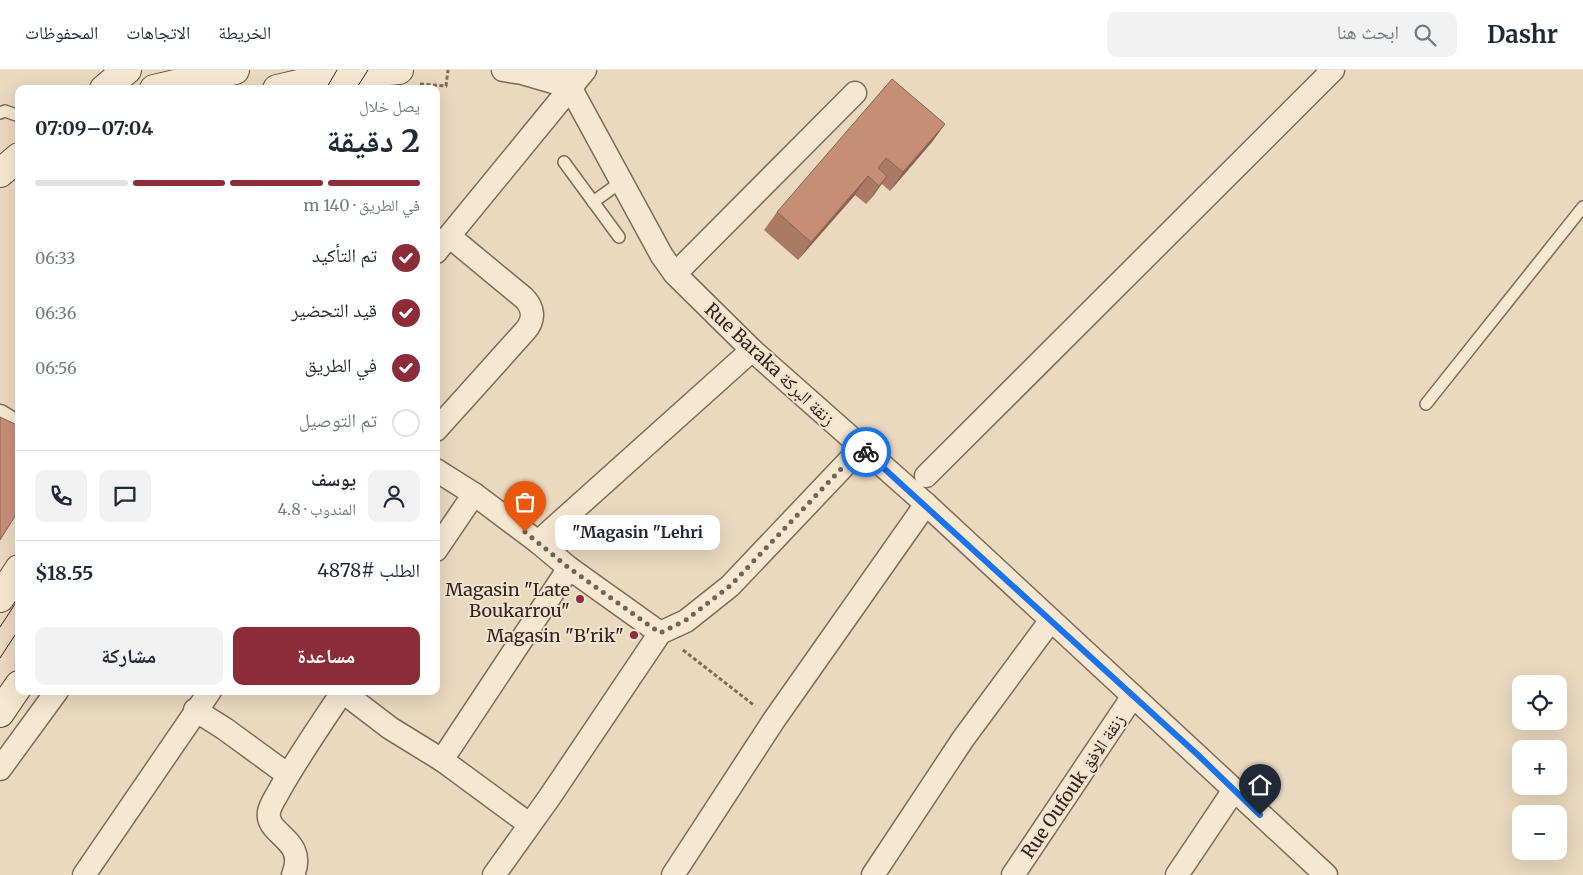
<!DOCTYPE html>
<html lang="ar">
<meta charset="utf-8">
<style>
:root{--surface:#fff;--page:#f2f2f3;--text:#1f2937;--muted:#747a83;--line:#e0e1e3;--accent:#8d2c39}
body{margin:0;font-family:Merriweather,"Noto Naskh Arabic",serif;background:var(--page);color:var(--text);direction:rtl;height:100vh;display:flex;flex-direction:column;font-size:19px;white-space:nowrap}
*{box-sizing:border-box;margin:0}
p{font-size:16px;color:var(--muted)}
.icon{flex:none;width:28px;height:28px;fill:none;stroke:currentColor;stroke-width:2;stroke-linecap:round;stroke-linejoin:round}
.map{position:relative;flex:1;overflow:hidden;direction:ltr}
.side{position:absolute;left:15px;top:15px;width:425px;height:610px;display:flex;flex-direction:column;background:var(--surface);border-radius:10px;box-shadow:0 5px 20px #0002;direction:rtl}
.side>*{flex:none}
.fabs{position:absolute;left:1512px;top:605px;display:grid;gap:10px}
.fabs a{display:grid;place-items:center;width:55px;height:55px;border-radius:10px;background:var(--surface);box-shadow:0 5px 20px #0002;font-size:25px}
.pin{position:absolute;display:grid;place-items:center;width:42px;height:42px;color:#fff;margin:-51px -21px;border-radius:50% 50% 50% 0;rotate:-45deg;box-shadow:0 0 5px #0007}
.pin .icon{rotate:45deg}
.courier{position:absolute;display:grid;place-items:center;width:50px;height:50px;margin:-25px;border:4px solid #1a73e8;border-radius:50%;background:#fff;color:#222;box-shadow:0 1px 6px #0007}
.bubble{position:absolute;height:35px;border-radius:10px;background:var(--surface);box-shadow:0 5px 20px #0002;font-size:16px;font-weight:700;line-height:35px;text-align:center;direction:rtl}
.summary em{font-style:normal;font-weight:700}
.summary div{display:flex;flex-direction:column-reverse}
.summary{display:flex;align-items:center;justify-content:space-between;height:85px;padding:0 20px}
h1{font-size:32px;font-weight:700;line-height:38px}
.bar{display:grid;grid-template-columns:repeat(4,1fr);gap:8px 5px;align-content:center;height:60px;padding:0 20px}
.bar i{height:6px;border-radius:4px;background:var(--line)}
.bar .current{background:var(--accent)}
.bar p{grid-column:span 4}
.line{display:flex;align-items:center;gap:12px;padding:0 20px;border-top:1px solid var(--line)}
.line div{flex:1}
.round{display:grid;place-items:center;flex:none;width:52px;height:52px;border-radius:10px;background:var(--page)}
ol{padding:0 20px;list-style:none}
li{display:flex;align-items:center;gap:15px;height:55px}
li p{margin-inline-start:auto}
li .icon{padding:5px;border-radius:50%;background:var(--accent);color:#fff;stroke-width:4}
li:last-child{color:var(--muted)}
li i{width:28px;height:28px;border:2px solid var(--line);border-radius:50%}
.primary-button{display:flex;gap:10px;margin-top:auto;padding:10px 20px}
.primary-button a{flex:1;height:58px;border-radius:10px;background:var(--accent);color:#fff;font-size:20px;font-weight:700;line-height:58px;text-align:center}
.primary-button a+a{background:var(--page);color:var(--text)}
header{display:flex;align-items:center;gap:30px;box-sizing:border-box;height:70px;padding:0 25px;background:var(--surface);border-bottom:1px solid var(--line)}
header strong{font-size:24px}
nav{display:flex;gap:28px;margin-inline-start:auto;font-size:18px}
.search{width:350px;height:45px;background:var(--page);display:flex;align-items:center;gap:12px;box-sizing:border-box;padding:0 18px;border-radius:10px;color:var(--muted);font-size:19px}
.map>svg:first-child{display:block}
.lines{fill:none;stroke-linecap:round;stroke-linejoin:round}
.service-casing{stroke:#826a58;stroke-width:14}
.minor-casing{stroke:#826a58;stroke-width:25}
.secondary-casing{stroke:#644b3c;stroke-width:30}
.path{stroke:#826a58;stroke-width:3;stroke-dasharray:4 2.5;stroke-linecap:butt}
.service{stroke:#f6e7d1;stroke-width:11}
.minor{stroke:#f6e7d1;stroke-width:22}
.secondary{stroke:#f6e7d1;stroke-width:28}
.tram{stroke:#32241c;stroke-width:1}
.wall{fill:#ab7a66}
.shaded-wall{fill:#8b6353}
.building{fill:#c78e77;stroke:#8b6353}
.done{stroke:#726355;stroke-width:5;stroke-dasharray:0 9}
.route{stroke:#1a73e8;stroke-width:6}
.poi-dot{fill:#8d2c39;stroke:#f3e3ce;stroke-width:2}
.labels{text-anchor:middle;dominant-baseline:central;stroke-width:4;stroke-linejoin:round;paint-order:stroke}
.street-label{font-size:18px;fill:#32241c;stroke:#f3e3ce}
.poi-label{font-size:18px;fill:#32241c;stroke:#f3e3ce;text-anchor:end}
</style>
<header>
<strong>Dashr</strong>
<div class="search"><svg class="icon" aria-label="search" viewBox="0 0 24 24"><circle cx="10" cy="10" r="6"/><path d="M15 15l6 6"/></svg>ابحث هنا</div>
<nav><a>الخريطة</a><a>الاتجاهات</a><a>المحفوظات</a></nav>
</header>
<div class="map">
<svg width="1583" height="805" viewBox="0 0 1583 805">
<rect width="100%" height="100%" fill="#ead8bf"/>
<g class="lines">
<defs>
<g id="service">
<path d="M0 43 5 41 19 46"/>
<path d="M564 92 619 167"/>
<path d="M593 132 621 112"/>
<path d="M1426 334 1583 137"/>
</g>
<g id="minor">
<path d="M503 0 522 3 570 17"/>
<path d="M560 0 564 6 662 186 675 204 752 280 926 434 1326 805"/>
<path d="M436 182 585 0"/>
<path d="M675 204 855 23"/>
<path d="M0 346 19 358"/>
<path d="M436 360 525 261C535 250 534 238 524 228L449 166"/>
<path d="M436 400 474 424 538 472 569 498 660 563"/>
<path d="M926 406 1333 0"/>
<path d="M538 472 752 280"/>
<path d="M436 480 474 424"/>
<path d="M343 622 390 658 442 690 569 498"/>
<path d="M195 640 225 659 288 705"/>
<path d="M442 690 529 754"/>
<path d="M0 699 57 621"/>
<path d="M84 805 210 621"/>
<path d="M293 805C308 769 265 765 269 742 270 735 276 727 279 721 298 687 321 654 343 621"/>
<path d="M494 805 549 728 660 563 686 551 730 516 861 378"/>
<path d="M673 805 774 650 926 434"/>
<path d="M873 805 963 669 1051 550"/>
<path d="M1013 805 1133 626"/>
<path d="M1177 805 1234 720"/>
</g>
<g id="secondary">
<path d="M104 19 127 0"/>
<path d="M154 19 235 0"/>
<path d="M277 19 333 6 399 0"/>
<path d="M0 103 19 87"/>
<path d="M0 528 19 499"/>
<path d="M0 643 19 615"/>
</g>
</defs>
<!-- service casing -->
<use href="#service" class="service-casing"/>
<!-- minor casing -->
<use href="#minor" class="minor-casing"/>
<!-- secondary casing -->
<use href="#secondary" class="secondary-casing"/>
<!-- path -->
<g class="path">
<path d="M420 14 446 16 448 0"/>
<path d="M683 580 755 636"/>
</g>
<!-- service -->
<use href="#service" class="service"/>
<!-- minor -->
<use href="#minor" class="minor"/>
<!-- secondary -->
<use href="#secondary" class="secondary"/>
<!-- tram -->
<g class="tram">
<path d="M326 19 337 0"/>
<path d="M356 19 368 0"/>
<path d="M0 557 19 528"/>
<path d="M0 588 19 559"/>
</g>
</g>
<!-- wall -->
<path class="wall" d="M945 54 932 72 890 121 882 114 866 134 855 125 798 190 764 160 777 142Z"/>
<!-- shaded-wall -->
<g class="shaded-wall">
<path d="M945 54 932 72 890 121 903 102Z"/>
<path d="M868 106 855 125 798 190 811 172Z"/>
<path d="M887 106 874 125 866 134 879 116Z"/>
</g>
<!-- building -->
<g class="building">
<path d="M892 9 945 54 903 102 886 88 878 98 887 106 879 116 868 106 811 172 777 142Z"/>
<path d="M0 347 19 356V440L0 470Z"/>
</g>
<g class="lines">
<!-- done -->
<path class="done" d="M525 462 569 498 660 563 686 550 730 516 861 378 866 382"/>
<!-- route -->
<path class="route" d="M866 382 1198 685 1260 745"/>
</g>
<!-- markers -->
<g class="poi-dot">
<circle cx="580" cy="529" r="5"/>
<circle cx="634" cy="565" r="5"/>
</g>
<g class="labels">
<!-- street labels -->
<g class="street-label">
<text transform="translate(770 294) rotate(43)">Rue Baraka زنقة البركة</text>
<text transform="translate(1073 716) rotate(-56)">Rue Oufouk زنقة الافق</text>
</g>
<!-- poi labels -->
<g class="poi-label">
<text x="570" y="519">Magasin "Late<tspan x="570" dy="21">Boukarrou"</tspan></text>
<text x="624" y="565">Magasin "B'rik"</text>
</g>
</g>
</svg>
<div class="fabs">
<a><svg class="icon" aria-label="locate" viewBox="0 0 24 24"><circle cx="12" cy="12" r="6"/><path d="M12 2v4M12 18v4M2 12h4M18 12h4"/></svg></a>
<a>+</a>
<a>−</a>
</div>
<div class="pin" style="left:525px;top:462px;background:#ea580c"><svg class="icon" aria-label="bag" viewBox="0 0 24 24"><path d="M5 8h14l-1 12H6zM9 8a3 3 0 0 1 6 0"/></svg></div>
<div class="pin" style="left:1260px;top:745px;background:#1f2937"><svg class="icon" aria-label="home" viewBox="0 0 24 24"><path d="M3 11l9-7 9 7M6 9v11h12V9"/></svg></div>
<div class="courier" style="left:866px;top:382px"><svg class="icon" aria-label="bike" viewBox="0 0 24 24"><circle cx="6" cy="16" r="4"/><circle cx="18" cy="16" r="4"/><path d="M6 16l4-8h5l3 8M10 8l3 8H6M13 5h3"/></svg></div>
<div class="bubble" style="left:555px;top:445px;width:165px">Magasin &quot;Lehri&quot;</div>
<section class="side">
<div class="summary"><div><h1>2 دقيقة</h1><p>يصل خلال</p></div><em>07:04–07:09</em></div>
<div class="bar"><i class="current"></i><i class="current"></i><i class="current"></i><i></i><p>في الطريق · 140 m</p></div>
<ol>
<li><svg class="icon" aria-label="check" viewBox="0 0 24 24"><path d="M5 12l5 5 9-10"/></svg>تم التأكيد<p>06:33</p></li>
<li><svg class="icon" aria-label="check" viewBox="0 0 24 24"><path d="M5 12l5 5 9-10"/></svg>قيد التحضير<p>06:36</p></li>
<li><svg class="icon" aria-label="check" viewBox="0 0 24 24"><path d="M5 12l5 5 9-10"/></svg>في الطريق<p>06:56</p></li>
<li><i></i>تم التوصيل</li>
</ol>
<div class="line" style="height:90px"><a class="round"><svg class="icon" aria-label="person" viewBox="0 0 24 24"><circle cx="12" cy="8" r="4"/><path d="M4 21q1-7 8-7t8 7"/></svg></a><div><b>يوسف</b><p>المندوب · 4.8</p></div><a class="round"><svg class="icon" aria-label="chat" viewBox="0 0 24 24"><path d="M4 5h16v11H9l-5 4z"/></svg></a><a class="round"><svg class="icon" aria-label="phone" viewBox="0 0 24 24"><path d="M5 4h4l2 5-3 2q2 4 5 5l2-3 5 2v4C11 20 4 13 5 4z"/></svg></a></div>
<div class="line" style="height:65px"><div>الطلب #4878</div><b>$18.55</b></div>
<div class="primary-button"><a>مساعدة</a><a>مشاركة</a></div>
</section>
</div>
